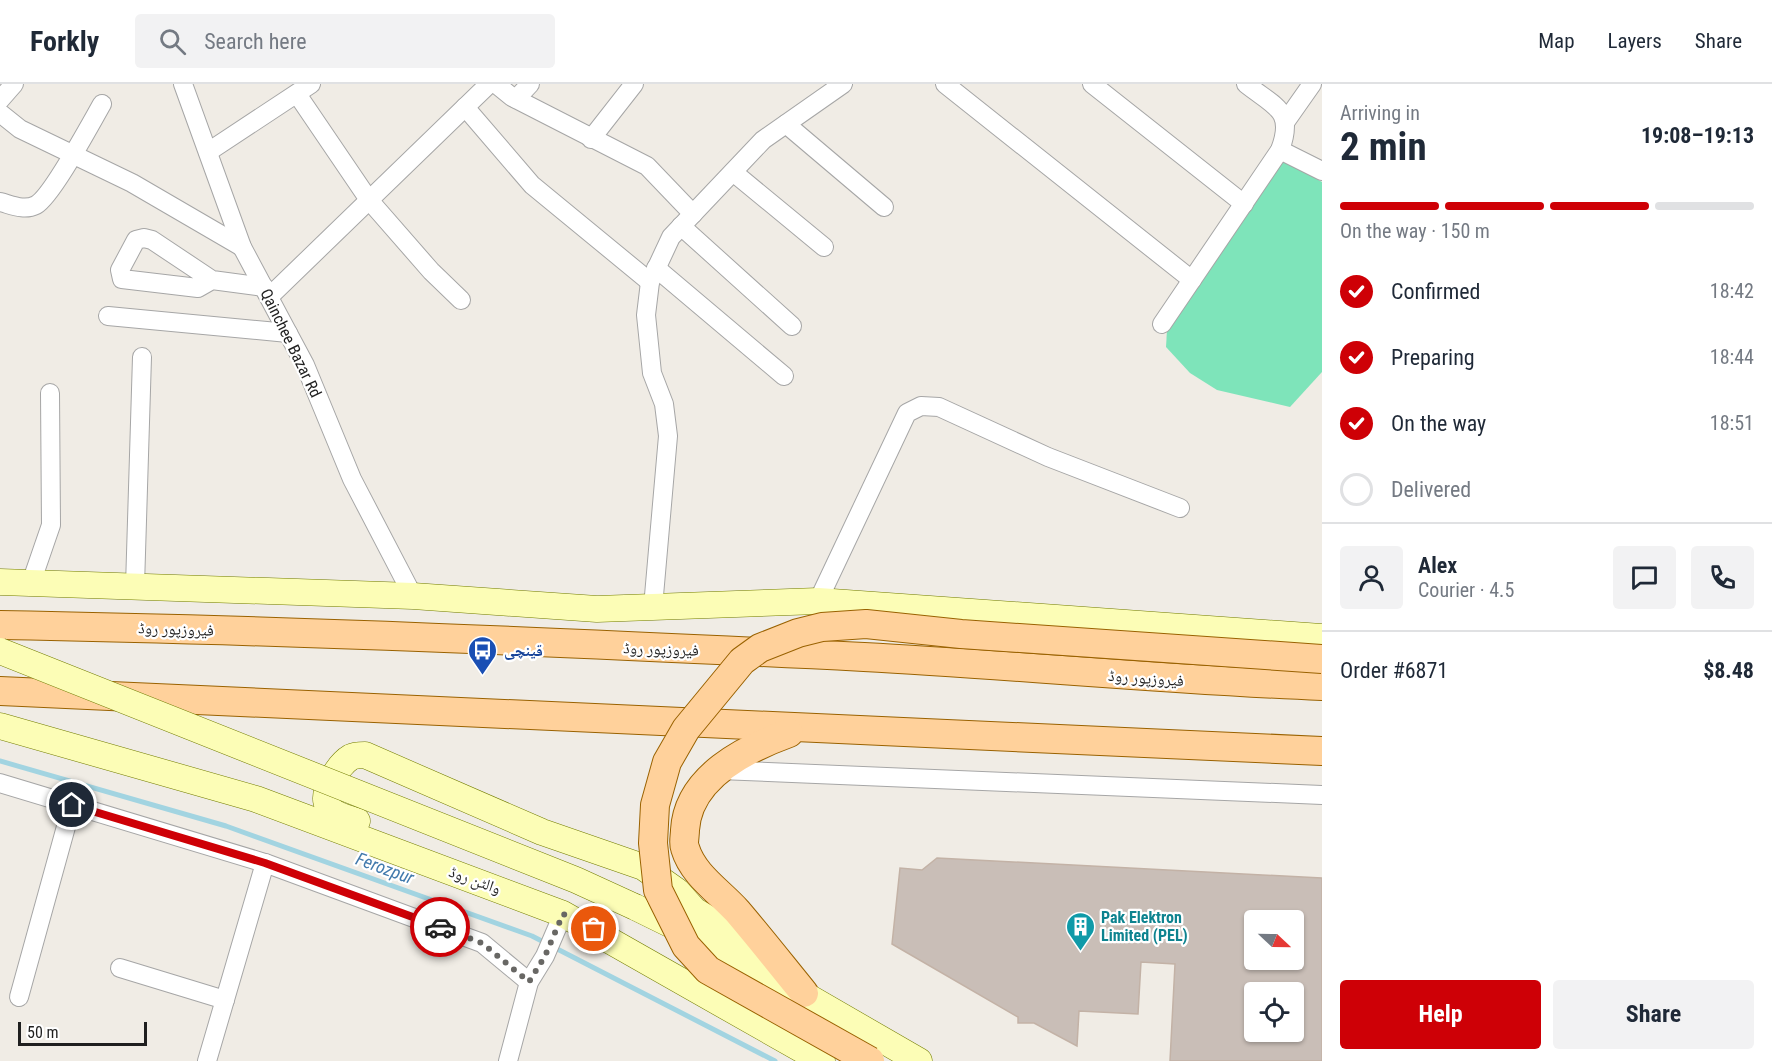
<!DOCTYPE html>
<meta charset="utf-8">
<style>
:root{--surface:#fff;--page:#f2f2f3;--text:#1f2937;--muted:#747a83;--line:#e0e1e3;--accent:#ce0006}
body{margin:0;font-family:"Roboto Condensed","Noto Naskh Arabic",sans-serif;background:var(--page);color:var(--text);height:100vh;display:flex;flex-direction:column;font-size:22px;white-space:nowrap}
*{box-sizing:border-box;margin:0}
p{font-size:20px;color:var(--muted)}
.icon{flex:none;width:33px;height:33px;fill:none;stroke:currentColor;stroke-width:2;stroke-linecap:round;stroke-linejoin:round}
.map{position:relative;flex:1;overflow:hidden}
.side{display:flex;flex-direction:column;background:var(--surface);width:450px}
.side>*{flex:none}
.needle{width:39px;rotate:112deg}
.controls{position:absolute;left:1244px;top:826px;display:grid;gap:12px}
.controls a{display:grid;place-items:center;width:60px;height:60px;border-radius:6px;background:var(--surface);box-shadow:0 2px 4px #0004;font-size:30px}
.scale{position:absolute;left:18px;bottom:15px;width:129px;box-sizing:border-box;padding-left:6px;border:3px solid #1f1f1f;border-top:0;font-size:16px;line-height:21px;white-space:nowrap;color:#1f1f1f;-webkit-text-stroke:4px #fff;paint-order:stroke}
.pin{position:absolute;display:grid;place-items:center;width:51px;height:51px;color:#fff;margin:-26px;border:3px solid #fff;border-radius:50%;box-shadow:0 2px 6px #0007}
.courier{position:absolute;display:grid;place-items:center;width:60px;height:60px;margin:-30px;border:4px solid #ce0006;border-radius:50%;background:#fff;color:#222;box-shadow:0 2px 8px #0007}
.head em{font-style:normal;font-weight:700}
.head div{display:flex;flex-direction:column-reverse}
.head{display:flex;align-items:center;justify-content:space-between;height:102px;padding:0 18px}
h1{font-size:39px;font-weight:700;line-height:45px}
.bar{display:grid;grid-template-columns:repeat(4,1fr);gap:9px 6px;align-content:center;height:72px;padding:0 18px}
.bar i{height:8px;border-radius:4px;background:var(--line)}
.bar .active{background:var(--accent)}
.bar p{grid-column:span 4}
.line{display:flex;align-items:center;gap:15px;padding:0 18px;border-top:2px solid var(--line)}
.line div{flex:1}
.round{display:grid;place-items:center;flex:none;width:63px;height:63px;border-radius:6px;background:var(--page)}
ol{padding:0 18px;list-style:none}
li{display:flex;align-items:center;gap:18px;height:66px}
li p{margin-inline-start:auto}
li .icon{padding:6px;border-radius:50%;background:var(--accent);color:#fff;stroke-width:4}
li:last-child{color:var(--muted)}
li i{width:33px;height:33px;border:3px solid var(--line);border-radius:50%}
.cta{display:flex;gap:12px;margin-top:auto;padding:12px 18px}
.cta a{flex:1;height:69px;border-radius:6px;background:var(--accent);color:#fff;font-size:24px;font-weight:700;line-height:69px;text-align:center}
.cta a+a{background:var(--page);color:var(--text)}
header{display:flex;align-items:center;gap:36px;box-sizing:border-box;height:84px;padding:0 30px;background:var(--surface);border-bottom:2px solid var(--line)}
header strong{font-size:28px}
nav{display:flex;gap:33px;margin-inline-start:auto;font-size:21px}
.search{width:420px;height:54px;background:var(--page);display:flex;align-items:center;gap:15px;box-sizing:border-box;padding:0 21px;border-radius:6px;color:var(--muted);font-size:22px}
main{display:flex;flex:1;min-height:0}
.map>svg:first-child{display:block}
.pitch{fill:#7ee4ba}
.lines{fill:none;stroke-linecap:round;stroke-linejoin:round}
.stream{stroke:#a2d4e1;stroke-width:5}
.building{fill:#c9beb7;stroke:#c3b2a6;stroke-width:1.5;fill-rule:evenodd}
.street-casing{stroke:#a6a6a6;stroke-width:20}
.secondary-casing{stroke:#727c00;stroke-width:27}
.primary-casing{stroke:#9a6200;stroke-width:30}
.street{stroke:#fff;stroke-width:18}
.secondary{stroke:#fcfdb6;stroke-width:26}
.primary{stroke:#ffd19b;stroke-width:28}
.secondary-bridge-casing{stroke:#727c00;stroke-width:27;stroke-linecap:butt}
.primary-bridge-casing{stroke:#9a6200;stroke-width:30;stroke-linecap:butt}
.secondary-bridge{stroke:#fcfdb6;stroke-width:26}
.primary-bridge{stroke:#ffd19b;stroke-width:28}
.done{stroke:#686764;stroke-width:6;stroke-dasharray:0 10.8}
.route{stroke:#ce0006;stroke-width:8}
.labels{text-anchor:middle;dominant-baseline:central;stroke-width:4.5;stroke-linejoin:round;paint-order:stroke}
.street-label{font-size:16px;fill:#1f1f1f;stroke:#fff}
.transit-label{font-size:16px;font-weight:bold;fill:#164399;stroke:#fff;text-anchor:start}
.culture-label{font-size:16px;font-weight:bold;fill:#0d838f;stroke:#fff;text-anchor:start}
.water-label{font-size:18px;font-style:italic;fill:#427aad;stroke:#fff}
</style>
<header>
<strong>Forkly</strong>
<div class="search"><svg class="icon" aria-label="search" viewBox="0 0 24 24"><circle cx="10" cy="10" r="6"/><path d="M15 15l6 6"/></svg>Search here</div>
<nav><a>Map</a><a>Layers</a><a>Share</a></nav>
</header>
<main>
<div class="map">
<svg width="1322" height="977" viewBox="0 0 1322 977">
<rect width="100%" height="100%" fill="#f0ece5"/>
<!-- pitch -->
<path class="pitch" d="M1281 75 1322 98V288L1290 323 1217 306 1190 289 1166 263 1167 246Z"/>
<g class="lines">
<!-- stream -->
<path class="stream" d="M0 677 226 742 532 852 775 977"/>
</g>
<!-- building -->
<path class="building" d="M937 774 1322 794V977H1170L1175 880 1141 878 1138 930 1079 927 1077 962 1034 939H1018V933L892 860 900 784 922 786ZM1254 837H1293V876H1254ZM1254 909H1293V948H1254Z"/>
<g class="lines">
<defs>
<g id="street">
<path d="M183 0 242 163 305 281 352 395 413 512"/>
<path d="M496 0 512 13 647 82 693 130"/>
<path d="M945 0 1192 196"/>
<path d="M1092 0 1244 120"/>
<path d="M297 10 369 116 431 187 461 216"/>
<path d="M516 15 530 0"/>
<path d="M0 16 14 0"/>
<path d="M465 23 532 101 650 198"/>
<path d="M0 29 20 45 132 99 242 163"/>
<path d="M1286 37 1312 0"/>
<path d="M786 40 884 123"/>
<path d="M591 55 634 0"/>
<path d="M1280 66 1322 87"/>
<path d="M208 68 311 0"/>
<path d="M733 88 824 163"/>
<path d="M0 118C12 121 24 127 36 121 52 112 91 39 102 20"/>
<path d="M681 142 792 242"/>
<path d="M656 184 784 292"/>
<path d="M212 196 198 204 122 195 120 186 136 156 144 154 152 156 212 196 264 203"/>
<path d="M269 213 489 0"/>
<path d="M108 232 288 249"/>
<path d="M1162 240 1280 66C1295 26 1275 23 1246 0"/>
<path d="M31 499 51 441 50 309"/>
<path d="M135 502 142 273"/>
<path d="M818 517 907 329 921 322 939 323 1048 373 1180 424"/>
<path d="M653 523 668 352 664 320 652 289 646 231 650 198 671 153 763 56 843 0"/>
<path d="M719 686 1322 711"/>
<path d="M0 699 265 779 482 859 529 898"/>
<path d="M120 884 225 916"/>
<path d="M19 913 72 721"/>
<path d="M207 977 265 779"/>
<path d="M508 977 529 898 545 872 563 830"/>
</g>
<g id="secondary">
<path d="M0 498 413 512 597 525 818 517 1322 553"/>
<path d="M0 642 256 715 563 830 822 977"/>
<path d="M357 737C347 734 333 731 328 722 320 709 339 680 351 673 355 671 360 671 365 671L542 748 643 783 677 807 694 826 723 844 769 866"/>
<path d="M635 823 751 880 919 977"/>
</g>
<g id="primary">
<path d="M0 541C288 546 576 559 864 573 1017 581 1169 596 1322 602"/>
<path d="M0 607 1322 667"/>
<path d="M789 649C745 665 688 693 685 746 685 752 683 759 685 764 693 791 719 807 737 827 760 854 782 882 804 909"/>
</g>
</defs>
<!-- street casing -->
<use href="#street" class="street-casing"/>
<!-- secondary casing -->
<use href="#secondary" class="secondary-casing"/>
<!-- primary casing -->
<use href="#primary" class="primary-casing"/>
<!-- street -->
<use href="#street" class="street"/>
<!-- secondary -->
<use href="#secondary" class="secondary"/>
<!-- primary -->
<use href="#primary" class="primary"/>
<defs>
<path id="secondary-bridge" d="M0 567 576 796 635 823"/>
<path id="primary-bridge" d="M870 977 708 886 686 862 658 806 653 759 655 721 667 678 686 645 742 577 760 564 798 549 822 543 866 540 961 550 1322 575"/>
</defs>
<!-- secondary-bridge casing -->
<use href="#secondary-bridge" class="secondary-bridge-casing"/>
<!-- primary-bridge casing -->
<use href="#primary-bridge" class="primary-bridge-casing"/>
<!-- secondary-bridge -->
<use href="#secondary-bridge" class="secondary-bridge"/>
<!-- primary-bridge -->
<use href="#primary-bridge" class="primary-bridge"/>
</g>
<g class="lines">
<!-- done -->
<path class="done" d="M440 843 482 859 529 898 545 872 563 830 594 845"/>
<!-- route -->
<path class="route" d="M72 721 265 779 440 843"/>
</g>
<!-- icons -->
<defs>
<symbol id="bus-pin" viewBox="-11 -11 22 30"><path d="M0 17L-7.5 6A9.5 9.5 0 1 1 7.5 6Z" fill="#1a4fb4" stroke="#fff"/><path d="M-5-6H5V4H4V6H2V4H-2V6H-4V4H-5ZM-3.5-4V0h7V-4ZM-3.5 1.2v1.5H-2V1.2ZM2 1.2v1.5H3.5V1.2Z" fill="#fff"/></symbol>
<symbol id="building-pin" viewBox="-11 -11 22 30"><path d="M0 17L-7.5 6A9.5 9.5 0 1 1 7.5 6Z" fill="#0f9aa8" stroke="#fff"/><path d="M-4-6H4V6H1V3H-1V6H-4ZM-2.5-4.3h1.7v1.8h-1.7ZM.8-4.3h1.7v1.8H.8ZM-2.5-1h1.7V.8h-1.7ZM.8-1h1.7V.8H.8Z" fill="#fff"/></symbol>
</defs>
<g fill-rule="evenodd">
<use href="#bus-pin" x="466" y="550" width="33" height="45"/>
<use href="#building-pin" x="1064" y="826" width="33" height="45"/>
</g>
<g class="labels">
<!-- street labels -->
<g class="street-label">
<text transform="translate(291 259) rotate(64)">Qainchee Bazar Rd</text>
<text transform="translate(176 545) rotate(2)">فیروزپور روڈ</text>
<text transform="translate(661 565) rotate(2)">فیروزپور روڈ</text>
<text transform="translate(1146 594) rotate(4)">فیروزپور روڈ</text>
<text transform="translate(475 796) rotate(20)">والٹن روڈ</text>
</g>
<!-- transit labels -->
<g class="transit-label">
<text x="504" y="566">قینچی</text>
</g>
<!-- culture labels -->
<g class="culture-label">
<text x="1101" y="833">Pak Elektron<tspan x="1101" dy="18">Limited (PEL)</tspan></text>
</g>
<!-- water labels -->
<g class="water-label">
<text transform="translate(385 784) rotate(20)">Ferozpur</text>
</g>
</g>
</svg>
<div class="controls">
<a><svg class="needle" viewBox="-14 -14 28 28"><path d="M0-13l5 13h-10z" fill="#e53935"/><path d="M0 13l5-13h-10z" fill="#747a83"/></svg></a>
<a><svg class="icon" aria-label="locate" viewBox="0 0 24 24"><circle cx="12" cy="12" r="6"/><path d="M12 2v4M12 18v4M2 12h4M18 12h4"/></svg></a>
</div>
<div class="scale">50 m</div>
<div class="pin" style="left:594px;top:845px;background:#ea580c"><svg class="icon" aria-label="bag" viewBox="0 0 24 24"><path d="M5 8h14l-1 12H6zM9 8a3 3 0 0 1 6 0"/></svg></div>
<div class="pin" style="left:72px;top:721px;background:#1f2937"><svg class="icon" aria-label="home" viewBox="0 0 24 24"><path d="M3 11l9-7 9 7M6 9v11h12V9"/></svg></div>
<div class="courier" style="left:440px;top:843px"><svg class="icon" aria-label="car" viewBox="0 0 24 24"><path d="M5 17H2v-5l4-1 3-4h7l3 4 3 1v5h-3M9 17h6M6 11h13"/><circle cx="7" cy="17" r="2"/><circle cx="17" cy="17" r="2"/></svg></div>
</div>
<section class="side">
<div class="head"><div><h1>2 min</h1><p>Arriving in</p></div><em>19:08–19:13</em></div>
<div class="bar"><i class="active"></i><i class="active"></i><i class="active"></i><i></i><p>On the way · 150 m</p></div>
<ol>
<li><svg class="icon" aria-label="check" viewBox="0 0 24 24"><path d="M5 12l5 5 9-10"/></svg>Confirmed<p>18:42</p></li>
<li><svg class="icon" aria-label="check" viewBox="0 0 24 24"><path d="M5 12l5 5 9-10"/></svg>Preparing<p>18:44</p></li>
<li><svg class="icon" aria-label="check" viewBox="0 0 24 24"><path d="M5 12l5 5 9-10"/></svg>On the way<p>18:51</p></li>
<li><i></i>Delivered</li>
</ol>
<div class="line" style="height:108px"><a class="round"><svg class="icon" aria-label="person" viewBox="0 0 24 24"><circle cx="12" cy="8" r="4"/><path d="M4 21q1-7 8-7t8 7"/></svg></a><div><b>Alex</b><p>Courier · 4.5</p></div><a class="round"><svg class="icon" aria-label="chat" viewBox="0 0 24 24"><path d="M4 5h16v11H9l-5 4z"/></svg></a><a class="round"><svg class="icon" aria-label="phone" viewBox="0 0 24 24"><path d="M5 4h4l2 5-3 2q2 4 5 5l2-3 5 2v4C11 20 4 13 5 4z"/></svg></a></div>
<div class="line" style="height:78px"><div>Order #6871</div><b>$8.48</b></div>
<div class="cta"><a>Help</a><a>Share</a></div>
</section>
</main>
